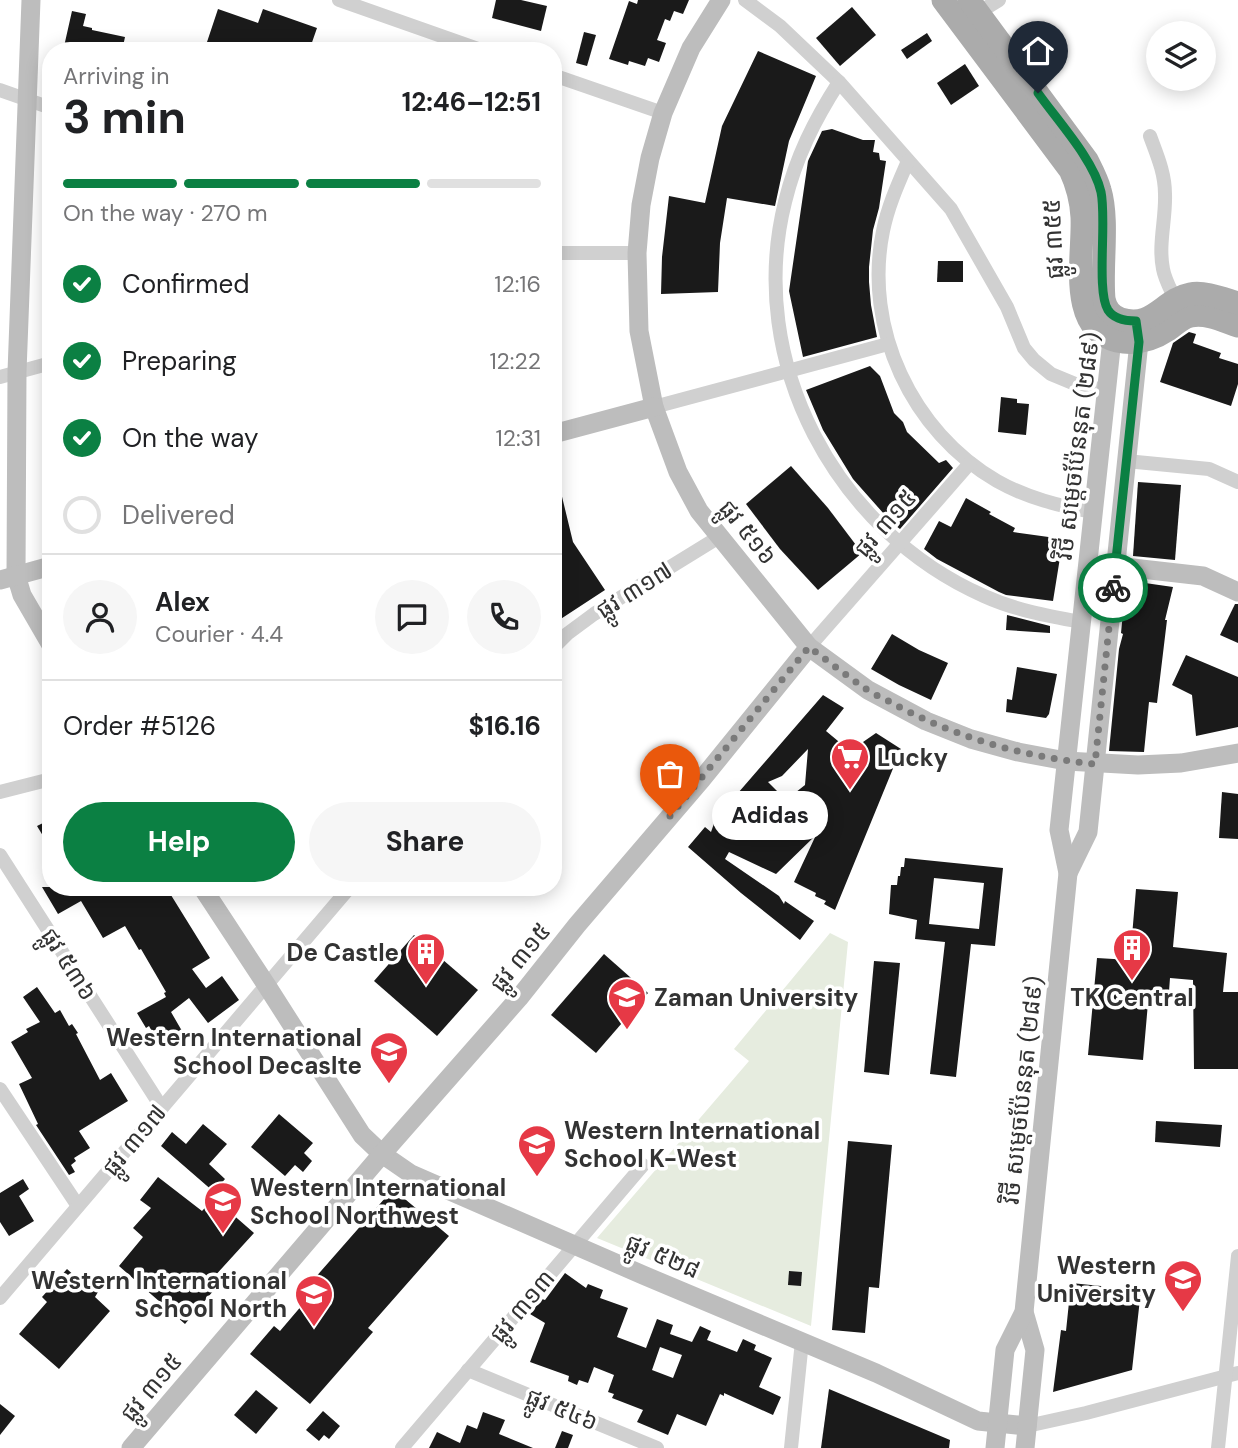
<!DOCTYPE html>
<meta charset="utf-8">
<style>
:root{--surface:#fff;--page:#f6f6f6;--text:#202124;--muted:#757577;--line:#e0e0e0;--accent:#0b8043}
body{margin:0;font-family:"DM Sans","Noto Sans Khmer",sans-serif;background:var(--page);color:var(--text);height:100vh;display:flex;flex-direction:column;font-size:26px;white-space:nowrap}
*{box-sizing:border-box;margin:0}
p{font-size:23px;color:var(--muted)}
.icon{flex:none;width:38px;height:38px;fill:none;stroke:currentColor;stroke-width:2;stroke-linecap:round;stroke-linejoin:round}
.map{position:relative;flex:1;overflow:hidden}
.panel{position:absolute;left:42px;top:42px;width:520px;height:854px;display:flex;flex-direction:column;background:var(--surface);border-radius:28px;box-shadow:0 4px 18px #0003}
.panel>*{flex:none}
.fabs{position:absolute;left:1146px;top:21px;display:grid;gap:14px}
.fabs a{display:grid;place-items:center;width:70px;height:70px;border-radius:50%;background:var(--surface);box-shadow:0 4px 18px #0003;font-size:35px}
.pin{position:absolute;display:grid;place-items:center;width:60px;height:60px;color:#fff;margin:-72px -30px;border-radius:50% 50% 50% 0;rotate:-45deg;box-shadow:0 0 7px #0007}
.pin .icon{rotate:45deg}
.courier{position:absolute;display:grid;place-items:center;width:70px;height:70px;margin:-35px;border:5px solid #0b8043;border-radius:50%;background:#fff;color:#222;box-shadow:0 2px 9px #0007}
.bubble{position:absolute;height:49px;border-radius:24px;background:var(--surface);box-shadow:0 4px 18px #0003;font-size:23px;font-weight:700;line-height:49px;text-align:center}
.headline em{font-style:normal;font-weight:700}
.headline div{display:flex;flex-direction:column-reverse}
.headline{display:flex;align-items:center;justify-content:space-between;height:119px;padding:0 21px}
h1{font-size:46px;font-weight:700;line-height:52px}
.bar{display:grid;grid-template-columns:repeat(4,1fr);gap:10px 7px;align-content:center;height:84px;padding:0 21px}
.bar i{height:9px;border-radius:5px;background:var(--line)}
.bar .current{background:var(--accent)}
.bar p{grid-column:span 4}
.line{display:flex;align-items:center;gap:18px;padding:0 21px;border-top:2px solid var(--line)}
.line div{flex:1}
.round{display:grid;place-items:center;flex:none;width:74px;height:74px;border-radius:37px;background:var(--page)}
ol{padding:0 21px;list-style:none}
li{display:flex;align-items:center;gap:21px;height:77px}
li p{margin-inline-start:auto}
li .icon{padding:7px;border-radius:50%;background:var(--accent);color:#fff;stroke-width:4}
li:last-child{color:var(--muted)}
li i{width:38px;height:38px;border:4px solid var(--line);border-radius:50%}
.cta{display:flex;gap:14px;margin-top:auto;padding:14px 21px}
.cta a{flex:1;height:80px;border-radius:42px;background:var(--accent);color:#fff;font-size:28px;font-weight:700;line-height:80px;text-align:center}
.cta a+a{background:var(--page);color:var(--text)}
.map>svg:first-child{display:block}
.green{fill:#e6ecdf}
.building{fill:#1a1a1a;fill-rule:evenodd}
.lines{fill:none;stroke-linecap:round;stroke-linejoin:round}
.street{stroke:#d0d0d0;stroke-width:14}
.secondary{stroke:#bdbdbd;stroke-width:19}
.primary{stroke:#ababab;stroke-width:23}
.done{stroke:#7a7a7a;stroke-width:7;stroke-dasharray:0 12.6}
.route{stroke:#0b8043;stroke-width:9}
.labels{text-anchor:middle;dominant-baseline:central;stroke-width:7;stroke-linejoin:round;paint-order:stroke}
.street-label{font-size:24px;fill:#333;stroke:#fff}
.poi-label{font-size:24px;font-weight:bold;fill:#333;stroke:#fff;text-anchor:start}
</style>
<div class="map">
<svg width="1238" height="1448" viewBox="0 0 1238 1448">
<rect width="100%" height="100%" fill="#fff"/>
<!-- green -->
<path class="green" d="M830 933 848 942 811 1326 597 1238 749 1061 734 1049Z"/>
<!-- building -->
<g class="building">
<path d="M496 0H521L547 6 541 31 492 18Z"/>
<path d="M638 0H689L683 14 674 11 670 21 665 19 657 40 666 43 659 62 648 58 645 66 629 61 628 65 609 59 629 1 637 4Z"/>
<path d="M852 7 876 35 840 66 816 38Z"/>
<path d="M218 9 258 23 263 9 317 28 309 51H204Z"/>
<path d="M72 11 86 14 83 26 92 28V30L125 37 122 51H63Z"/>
<path d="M584 32 596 35 587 66 576 63Z"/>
<path d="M927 33 932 41 907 59 901 50Z"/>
<path d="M758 51 816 76 789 141 775 206 727 198 720 243 718 292 661 294 662 257 669 196 705 203 722 126Z"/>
<path d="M965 64 979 86 951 105 937 83Z"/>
<path d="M832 129 863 140H875L873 152 879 153 880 160 886 161 879 208 873 230 869 267V282L871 305 877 337 803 357 789 291 808 161 822 131Z"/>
<path d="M938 261H963V282H937Z"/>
<path d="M1189 332 1196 334 1193 343 1221 353 1219 358 1238 364V384L1231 406 1160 382 1173 343Z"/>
<path d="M870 366 880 376 894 413 903 422 907 432 939 463 946 460 953 468 900 529 892 523 853 479 823 430 806 390Z"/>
<path d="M1001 397 1017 399V403L1029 404 1026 435 998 432Z"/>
<path d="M791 466 828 508 862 553 818 590 780 549 746 504Z"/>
<path d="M553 476H557L573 542 605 590 553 624Z"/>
<path d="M1138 482 1181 485 1175 560 1133 556Z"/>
<path d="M966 498 991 512 989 514 1015 528 1013 532 1063 539 1053 601 1006 595 999 592 937 559 924 549 939 521 951 527Z"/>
<path d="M1138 582 1173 587 1165 620H1167L1157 703 1149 702 1144 752 1109 751 1119 649 1123 634 1121 633 1125 592 1127 588H1138Z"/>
<path d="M1235 604H1238V643L1220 635Z"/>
<path d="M1007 615 1050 626V633L1006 630Z"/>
<path d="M892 634 919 650 948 663 931 700 899 685 871 669Z"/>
<path d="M1186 655 1238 677V727L1196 736 1192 695 1172 685Z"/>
<path d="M1017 667 1057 674 1049 714 1046 718 1006 712 1007 699 1012 700Z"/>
<path d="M823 695 844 708 826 731 850 751 876 733 901 749 835 910 824 904 826 901 815 896 816 893 794 882 816 835 776 874 729 852 725 859 779 896 784 904 785 901 814 921 800 940 741 893 688 847 705 827 711 832 717 815 720 811 725 808ZM808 749 805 785 786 800 768 782 782 776Z"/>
<path d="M1222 792 1238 794V839L1219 838Z"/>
<path d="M51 819V849L37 826Z"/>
<path d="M905 858 1003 868 995 946 971 944 956 1077 930 1074 945 942 915 939 917 920 889 914 891 885H897L898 876H900L901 867H904ZM934 878 984 883 979 929 929 924Z"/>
<path d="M42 887H166L210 958 192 969 206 988 222 976 239 1000 208 1023 189 998 171 1012 182 1031 159 1044 149 1026 146 1028 137 1013 166 997 164 993 166 992 141 949 139 950 125 926 103 938 81 901 58 914Z"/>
<path d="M1136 889 1178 892 1173 947 1227 953 1223 992H1238V1069H1194L1193 980 1170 978 1168 1005 1148 1003 1143 1060 1088 1055 1097 958 1130 960Z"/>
<path d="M414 935 478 990 437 1036 374 981Z"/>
<path d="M604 954 648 993 596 1053 551 1015Z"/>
<path d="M874 961 900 963 889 1075 864 1072Z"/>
<path d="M37 987 55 1013 60 1010 69 1026 72 1024 78 1033 76 1034 100 1080 111 1073 128 1101 79 1131 90 1148 74 1158 76 1161 71 1165 75 1172 69 1175 36 1125 38 1124 19 1084 32 1078 11 1042 28 1032 26 1029 40 1022 23 997Z"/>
<path d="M279 1114 313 1143 304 1153 312 1161 303 1172 295 1165 285 1176 251 1147Z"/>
<path d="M1156 1121 1222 1125 1220 1147 1155 1142Z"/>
<path d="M203 1124 227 1144 209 1164 225 1179 214 1192 161 1146 172 1132 186 1144Z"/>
<path d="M848 1141 892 1145 879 1288 869 1287 865 1333 832 1330Z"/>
<path d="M158 1177 202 1211 214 1198 254 1233 213 1278 220 1283 185 1324 119 1266 143 1237 133 1228 151 1208 140 1200Z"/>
<path d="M23 1179 29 1189 19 1196 34 1221 9 1236 0 1222V1193Z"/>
<path d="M393 1189 449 1236 368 1328 373 1332 310 1404 250 1354 274 1326 280 1331 320 1284 314 1279Z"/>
<path d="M67 1269 78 1279 81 1277 98 1292 95 1297 110 1311 59 1369 19 1334 47 1302 42 1297Z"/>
<path d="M789 1271 802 1272 801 1286 788 1285Z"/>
<path d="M565 1273 586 1288 588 1284 603 1290 600 1298 628 1308 617 1337 646 1348 657 1319 673 1325 670 1334 692 1342 700 1326 711 1331 707 1340 737 1352 743 1339 756 1345 754 1350 772 1358 759 1387 781 1397 773 1415 724 1393V1396L720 1394 706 1426 677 1414 668 1435 637 1422 643 1410 612 1398 614 1394 608 1392 614 1375 594 1367 588 1383 579 1380 577 1385 568 1381 569 1376 530 1362 545 1323 530 1314 542 1299 545 1300ZM660 1347 682 1355 673 1378 652 1370Z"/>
<path d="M1071 1283 1141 1290 1132 1370 1053 1392 1061 1330 1066 1331Z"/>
<path d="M829 1389 950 1440 949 1448H821Z"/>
<path d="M256 1390 278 1408 256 1434 234 1415Z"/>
<path d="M0 1404 15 1416 0 1435Z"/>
<path d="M323 1411 340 1426 329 1439 324 1435 319 1441 306 1430Z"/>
<path d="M483 1412 505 1420 499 1434 533 1448H429L437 1432 460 1443 467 1425 477 1429Z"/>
<path d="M562 1431 573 1435 568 1448H555Z"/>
</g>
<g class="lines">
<!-- street -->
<g class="street">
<path d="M339 0 484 51"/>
<path d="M745 0 780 26 839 82 951 209 1007 307 1024 348 1034 360 1051 374 1080 386 1106 390"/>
<path d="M973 16 999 0"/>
<path d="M553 75 663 113"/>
<path d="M839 82C814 121 796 157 785 202 745 362 836 531 984 596 1015 610 1048 616 1081 622"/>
<path d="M0 90 51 108"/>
<path d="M1150 136C1157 155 1165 173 1165 194 1166 219 1158 244 1163 269 1165 280 1171 290 1175 299"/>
<path d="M908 161C898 184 888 206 883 231 863 328 912 432 997 481 1027 498 1060 506 1093 512"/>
<path d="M553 253H637"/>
<path d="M0 377 51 363"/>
<path d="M654 407 888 344"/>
<path d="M1126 461 1209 469 1238 482"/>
<path d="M809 647 970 463"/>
<path d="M553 648 567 634 594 614 719 537"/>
<path d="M0 792 51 779"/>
<path d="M0 855 162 1108"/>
<path d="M0 1089 78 1206"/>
<path d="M0 1298 350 887"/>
<path d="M468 1370 657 1448"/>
<path d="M1027 1426 1086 1413 1238 1373"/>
<path d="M402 1448 643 1165"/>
<path d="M791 1448 802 1341"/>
<path d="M1218 1448 1238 1256"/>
</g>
<!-- secondary -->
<g class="secondary">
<path d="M31 0 17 372 16 575 22 595 51 645"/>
<path d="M721 0 691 48 663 113 650 158 641 205 637 253 639 331 654 407 678 472 699 511 809 647 868 690 926 721 971 739 1018 752 1066 761 1138 765 1181 763 1238 753"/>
<path d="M553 434 654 407"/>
<path d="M1115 566 1203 576 1238 592"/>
<path d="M0 580 51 566"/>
<path d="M1068 873 1088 832 1139 342 1137 328"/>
<path d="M202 887 267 986 362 1135 382 1154 411 1174 643 1275 876 1373 978 1421 1027 1426"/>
<path d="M1024 1312 1035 1350 1025 1448"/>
<path d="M131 1448 382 1154 519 998 577 925 702 779 809 647"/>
<path d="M995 1448 1005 1350 1024 1312 1068 873 1059 830 1112 339 1116 327"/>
</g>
<!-- primary -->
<g class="primary">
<path d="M943 0 1070 170C1077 185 1081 200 1082 217 1084 255 1066 329 1117 341 1136 345 1153 340 1168 330 1176 325 1182 317 1191 316 1207 313 1223 321 1238 326"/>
<path d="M969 0 1087 160C1092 170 1097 179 1100 190 1109 220 1101 267 1104 299 1106 309 1111 316 1121 319 1153 329 1163 299 1190 294 1205 291 1224 299 1238 303"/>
</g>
</g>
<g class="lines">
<!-- done -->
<path class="done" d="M670 816 809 647C828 661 847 676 866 689 875 695 885 699 894 704 957 738 1024 757 1095 764L1113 588"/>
<!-- route -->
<path class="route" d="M1038 93C1057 120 1094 160 1101 192 1107 220 1096 291 1108 310 1114 319 1125 321 1136 321L1139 342 1113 588"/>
</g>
<!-- icons -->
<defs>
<symbol id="supermarket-pin" viewBox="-11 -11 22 30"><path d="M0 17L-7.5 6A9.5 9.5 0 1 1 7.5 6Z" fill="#e63946" stroke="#fff"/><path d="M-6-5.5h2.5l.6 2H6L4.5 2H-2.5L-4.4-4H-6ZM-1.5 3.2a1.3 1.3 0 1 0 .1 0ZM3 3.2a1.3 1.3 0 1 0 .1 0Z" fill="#fff"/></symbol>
<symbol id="building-pin" viewBox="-11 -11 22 30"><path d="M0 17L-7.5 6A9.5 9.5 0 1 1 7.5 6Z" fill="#e63946" stroke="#fff"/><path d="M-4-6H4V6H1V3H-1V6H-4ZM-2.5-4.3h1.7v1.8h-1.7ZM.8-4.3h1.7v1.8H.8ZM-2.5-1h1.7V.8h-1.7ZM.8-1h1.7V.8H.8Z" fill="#fff"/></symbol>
<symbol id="university-pin" viewBox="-11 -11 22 30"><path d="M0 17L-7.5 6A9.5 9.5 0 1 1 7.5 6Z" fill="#e63946" stroke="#fff"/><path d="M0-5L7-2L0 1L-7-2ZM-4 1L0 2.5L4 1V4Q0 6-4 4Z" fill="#fff"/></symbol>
<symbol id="school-pin" viewBox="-11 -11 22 30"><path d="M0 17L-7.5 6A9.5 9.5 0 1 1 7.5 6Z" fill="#e63946" stroke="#fff"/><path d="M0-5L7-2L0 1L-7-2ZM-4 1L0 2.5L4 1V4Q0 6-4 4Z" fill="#fff"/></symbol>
</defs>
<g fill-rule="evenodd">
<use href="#supermarket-pin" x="828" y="735" width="44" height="60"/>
<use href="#building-pin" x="1110" y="926" width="44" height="60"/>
<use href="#building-pin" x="404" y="930" width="44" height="60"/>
<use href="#university-pin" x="605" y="975" width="44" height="60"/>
<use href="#school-pin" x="367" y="1029" width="44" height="60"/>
<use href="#school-pin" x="515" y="1122" width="44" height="60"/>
<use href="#school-pin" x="201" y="1179" width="44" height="60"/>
<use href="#school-pin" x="1161" y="1257" width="44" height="60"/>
<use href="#school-pin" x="292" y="1272" width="44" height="60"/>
</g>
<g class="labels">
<!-- street labels -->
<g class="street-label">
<text transform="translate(1053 239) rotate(-93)">ផ្លូវ ៣៥៥</text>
<text transform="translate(1077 446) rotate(-83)">វិថី សម្តេចប៉ែននុត (២៨៩)</text>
<text transform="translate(885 523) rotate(-49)">ផ្លូវ ៣១៥</text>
<text transform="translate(748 532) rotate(51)">ផ្លូវ ៥១៦</text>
<text transform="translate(634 590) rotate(-32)">ផ្លូវ ៣១៧</text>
<text transform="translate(520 957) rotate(-51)">ផ្លូវ ៣១៥</text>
<text transform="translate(69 964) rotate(57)">ផ្លូវ ៥៣៦</text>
<text transform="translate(1022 1090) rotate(-84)">វិថី សម្តេចប៉ែននុត (២៨៩)</text>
<text transform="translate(134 1140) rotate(-50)">ផ្លូវ ៣១៧</text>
<text transform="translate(663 1256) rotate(23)">ផ្លូវ ៥២៨</text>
<text transform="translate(522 1306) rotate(-50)">ផ្លូវ ៣១៣</text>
<text transform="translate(151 1387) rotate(-50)">ផ្លូវ ៣១៥</text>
<text transform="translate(562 1409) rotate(22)">ផ្លូវ ៥៤៦</text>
</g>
<!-- poi labels -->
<g class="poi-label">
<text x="877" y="757">Lucky</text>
<text x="399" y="952" text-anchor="end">De Castle</text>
<text x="654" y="997">Zaman University</text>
<text x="1132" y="997" text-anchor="middle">TK Central</text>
<text x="362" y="1037" text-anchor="end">Western International<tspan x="362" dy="28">School Decaslte</tspan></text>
<text x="564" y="1130">Western International<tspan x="564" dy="28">School K-West</tspan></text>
<text x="250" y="1187">Western International<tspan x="250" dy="28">School Northwest</tspan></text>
<text x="1156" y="1265" text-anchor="end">Western<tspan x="1156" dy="28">University</tspan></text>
<text x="287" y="1280" text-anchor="end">Western International<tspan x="287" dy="28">School North</tspan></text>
</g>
</g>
</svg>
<div class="fabs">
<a><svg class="icon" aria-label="layers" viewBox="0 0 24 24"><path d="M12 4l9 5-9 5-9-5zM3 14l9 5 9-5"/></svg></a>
</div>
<div class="pin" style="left:670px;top:816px;background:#ea580c"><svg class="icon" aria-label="bag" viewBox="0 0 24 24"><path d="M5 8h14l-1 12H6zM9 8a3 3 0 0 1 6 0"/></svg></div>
<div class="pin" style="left:1038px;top:93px;background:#1f2937"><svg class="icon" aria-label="home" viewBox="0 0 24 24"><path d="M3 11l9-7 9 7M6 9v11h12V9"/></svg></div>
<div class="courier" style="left:1113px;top:588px"><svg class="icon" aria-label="bike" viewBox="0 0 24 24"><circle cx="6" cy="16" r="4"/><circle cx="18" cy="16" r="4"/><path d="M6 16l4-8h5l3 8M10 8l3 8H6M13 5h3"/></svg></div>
<div class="bubble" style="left:712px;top:791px;width:116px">Adidas</div>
<section class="panel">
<div class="headline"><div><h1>3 min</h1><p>Arriving in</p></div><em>12:46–12:51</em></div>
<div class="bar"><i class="current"></i><i class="current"></i><i class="current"></i><i></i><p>On the way · 270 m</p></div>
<ol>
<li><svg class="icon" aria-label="check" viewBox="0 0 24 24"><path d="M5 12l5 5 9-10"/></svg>Confirmed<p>12:16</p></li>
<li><svg class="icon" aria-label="check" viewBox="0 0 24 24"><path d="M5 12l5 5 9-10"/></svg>Preparing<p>12:22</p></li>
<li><svg class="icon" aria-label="check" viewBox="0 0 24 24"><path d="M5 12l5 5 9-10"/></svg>On the way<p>12:31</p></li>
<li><i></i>Delivered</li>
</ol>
<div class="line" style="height:126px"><a class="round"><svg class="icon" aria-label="person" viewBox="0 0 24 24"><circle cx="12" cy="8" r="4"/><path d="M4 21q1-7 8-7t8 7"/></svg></a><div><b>Alex</b><p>Courier · 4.4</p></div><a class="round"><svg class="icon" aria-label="chat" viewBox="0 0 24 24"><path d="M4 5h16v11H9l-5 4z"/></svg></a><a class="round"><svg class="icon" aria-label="phone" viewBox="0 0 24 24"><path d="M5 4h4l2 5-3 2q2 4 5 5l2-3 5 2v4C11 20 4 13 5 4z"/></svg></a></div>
<div class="line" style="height:91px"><div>Order #5126</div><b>$16.16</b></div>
<div class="cta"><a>Help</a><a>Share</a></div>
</section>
</div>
